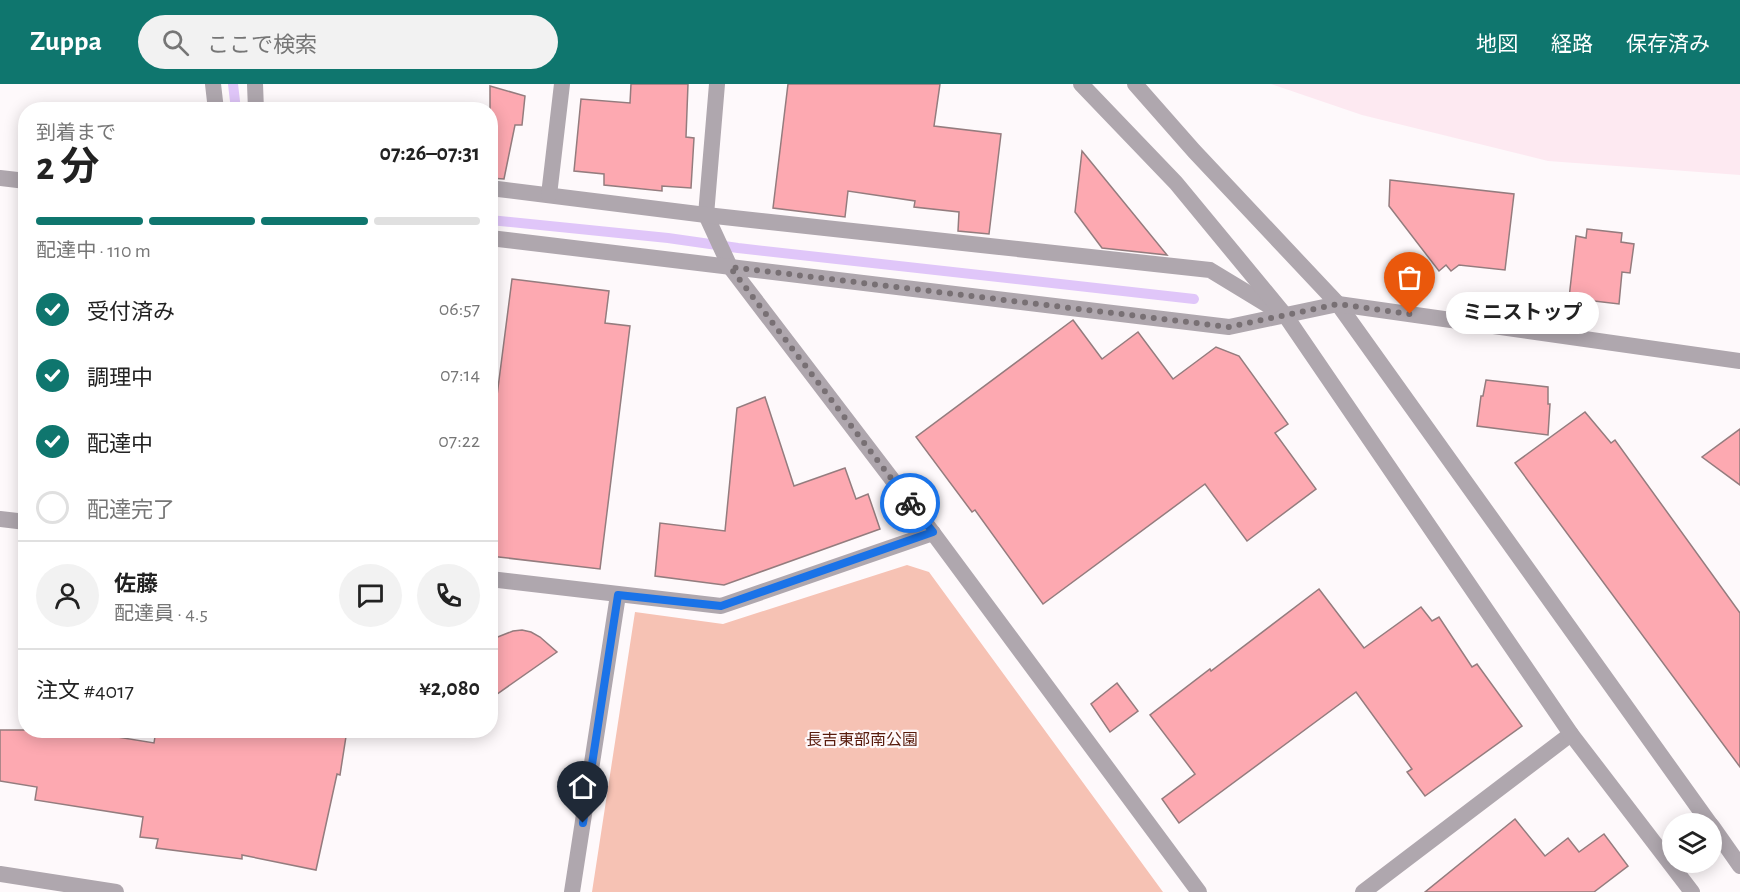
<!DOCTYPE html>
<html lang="ja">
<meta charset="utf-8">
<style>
:root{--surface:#fff;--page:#f2f2f2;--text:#222;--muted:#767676;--line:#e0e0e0;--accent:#0f766e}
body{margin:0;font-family:"Alegreya Sans","Noto Sans JP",sans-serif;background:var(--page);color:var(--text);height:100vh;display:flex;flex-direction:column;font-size:22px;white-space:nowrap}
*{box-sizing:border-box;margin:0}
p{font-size:20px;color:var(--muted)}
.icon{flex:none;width:33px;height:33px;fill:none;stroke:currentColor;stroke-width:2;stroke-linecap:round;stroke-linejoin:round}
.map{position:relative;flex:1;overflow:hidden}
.drawer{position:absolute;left:18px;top:18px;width:480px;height:636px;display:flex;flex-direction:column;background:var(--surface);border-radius:24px;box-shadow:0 3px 15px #0003}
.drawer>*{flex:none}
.tools{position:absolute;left:1662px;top:729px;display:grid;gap:12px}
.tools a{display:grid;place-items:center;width:60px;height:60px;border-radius:50%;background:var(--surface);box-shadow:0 3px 15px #0003;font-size:30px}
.pin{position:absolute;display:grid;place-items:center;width:51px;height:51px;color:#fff;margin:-62px -26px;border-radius:50% 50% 50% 0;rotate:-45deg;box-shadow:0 0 6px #0007}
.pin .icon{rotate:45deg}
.courier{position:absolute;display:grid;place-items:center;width:60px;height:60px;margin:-30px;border:4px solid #1a73e8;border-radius:50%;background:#fff;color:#222;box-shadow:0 2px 8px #0007}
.bubble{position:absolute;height:42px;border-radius:21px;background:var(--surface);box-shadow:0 3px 15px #0003;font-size:20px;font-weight:700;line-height:42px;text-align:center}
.headline em{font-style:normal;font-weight:700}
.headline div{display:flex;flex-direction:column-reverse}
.headline{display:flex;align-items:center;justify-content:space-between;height:102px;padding:0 18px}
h1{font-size:39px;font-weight:700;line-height:45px}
.bar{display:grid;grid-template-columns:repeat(4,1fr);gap:9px 6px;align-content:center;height:72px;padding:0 18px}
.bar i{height:8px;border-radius:4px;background:var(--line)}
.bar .on{background:var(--accent)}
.bar p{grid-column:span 4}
.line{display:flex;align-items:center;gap:15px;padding:0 18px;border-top:2px solid var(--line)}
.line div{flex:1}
.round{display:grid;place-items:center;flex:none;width:63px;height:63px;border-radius:32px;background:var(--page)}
ol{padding:0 18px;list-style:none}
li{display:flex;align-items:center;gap:18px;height:66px}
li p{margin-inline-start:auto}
li .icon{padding:6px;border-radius:50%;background:var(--accent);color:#fff;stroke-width:4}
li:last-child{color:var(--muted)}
li i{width:33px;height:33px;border:3px solid var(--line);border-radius:50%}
header{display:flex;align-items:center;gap:36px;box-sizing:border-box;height:84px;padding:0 30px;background:var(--accent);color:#fff}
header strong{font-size:28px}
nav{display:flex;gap:33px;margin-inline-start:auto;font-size:21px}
.search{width:420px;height:54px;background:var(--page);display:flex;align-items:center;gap:15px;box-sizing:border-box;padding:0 21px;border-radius:33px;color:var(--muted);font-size:22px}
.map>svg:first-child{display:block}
.built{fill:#fde9f1}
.green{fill:#f6c2b4}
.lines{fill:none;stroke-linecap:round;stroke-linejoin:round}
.stream{stroke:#e0c6f9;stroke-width:10}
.building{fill:#fda9b1;stroke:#947c7e;stroke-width:1.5}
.minor{stroke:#afa7ae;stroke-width:16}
.tertiary{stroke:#afa7ae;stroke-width:16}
.done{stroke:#787074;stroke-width:6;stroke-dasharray:0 10.8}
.route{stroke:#1a73e8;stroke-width:8}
.labels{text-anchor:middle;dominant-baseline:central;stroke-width:4.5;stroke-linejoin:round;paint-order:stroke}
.park-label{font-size:16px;fill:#581b0c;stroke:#fef9fb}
</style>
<header>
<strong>Zuppa</strong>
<div class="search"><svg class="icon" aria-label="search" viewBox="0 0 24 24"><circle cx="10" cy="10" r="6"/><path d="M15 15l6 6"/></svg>ここで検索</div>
<nav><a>地図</a><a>経路</a><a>保存済み</a></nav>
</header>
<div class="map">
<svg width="1740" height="808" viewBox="0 0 1740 808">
<rect width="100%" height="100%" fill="#fef9fb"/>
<!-- built -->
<path class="built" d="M1271 0H1740V91L1548 77 1362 31Z"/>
<!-- green -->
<path class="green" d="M907 481 929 488 1163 808H592L635 528 723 540Z"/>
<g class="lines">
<!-- stream -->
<g class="stream">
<path d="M233 0 236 26"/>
<path d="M490 136 668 154 738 164 1194 215"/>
</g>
</g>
<!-- building -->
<g class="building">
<path d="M631 0H688L686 53 694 54 691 104 662 102V107L604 101V90L574 87 581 15 630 19Z"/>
<path d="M788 0H940L934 42 1001 50 989 150 958 147 959 128 914 123 915 117 848 107 845 133 773 124Z"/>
<path d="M490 2 525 12 522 41H515L504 95 490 94Z"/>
<path d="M1082 67 1167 171 1102 164 1075 128Z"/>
<path d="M1390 96 1514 110 1505 186 1459 181 1451 187 1446 181 1439 187 1389 122Z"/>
<path d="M1587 145 1622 149 1621 158 1634 160 1630 189 1622 188 1619 220 1569 214 1576 152 1586 154Z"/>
<path d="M512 195 609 207 605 239 630 242 600 485 490 472V366Z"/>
<path d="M1073 236 1102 275 1138 248 1173 295 1216 263 1239 272 1288 340 1275 349 1316 405 1247 457 1205 400 1043 520 975 426 972 428 916 353Z"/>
<path d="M1486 296 1548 303V320H1550L1548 351 1477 342 1481 312H1483Z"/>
<path d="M765 313 794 402 845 384 856 415 868 410 880 445 724 501 655 492 660 439 725 447 737 324Z"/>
<path d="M1585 328 1611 359 1615 356 1740 529V683L1515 379Z"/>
<path d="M1740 345V401L1702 373Z"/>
<path d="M1319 505 1364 564 1421 523 1432 537 1439 533 1472 583 1477 580 1522 642 1425 712 1407 688 1412 685 1356 608 1179 739 1162 715 1195 690 1150 631 1210 585 1211 587Z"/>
<path d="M522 546 531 548 540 553 557 568 490 615V556L513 547Z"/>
<path d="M1117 599 1138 627 1110 648 1091 620Z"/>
<path d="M0 646H74L154 659 156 646H347L340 691 337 690 316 786 242 771V775L156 764 158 755 140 753 143 733 35 716 37 703 0 697Z"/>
<path d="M1515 735 1545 772 1568 754 1579 768 1604 750 1628 782 1594 808H1425Z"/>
</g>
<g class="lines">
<!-- minor -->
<g class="minor">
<path d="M213 0 216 26"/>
<path d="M255 0 256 26"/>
<path d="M717 0 706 131 730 183 933 449 1199 808"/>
<path d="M0 94 26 97"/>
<path d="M490 104 706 131 1210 186 1281 229"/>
<path d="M549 111 562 0"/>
<path d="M490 154 1229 243 1338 220"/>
<path d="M0 435 26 438"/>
<path d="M490 495 721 522 933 449"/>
<path d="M0 790 116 808"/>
<path d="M572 808 618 511"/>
<path d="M1363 808 1571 650"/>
</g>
<!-- tertiary -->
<g class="tertiary">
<path d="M1081 0 1176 99 1285 231 1571 650 1692 808"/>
<path d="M1135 0 1194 67 1338 220 1710 740"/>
<path d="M1338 220 1740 277"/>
<path d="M1712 742 1740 782"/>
</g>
</g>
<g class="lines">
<!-- done -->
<path class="done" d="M910 419 730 183 1229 243 1338 220 1410 230"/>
<!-- route -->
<path class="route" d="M583 739 618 511 721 522 933 448 910 419"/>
</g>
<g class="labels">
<!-- park labels -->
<g class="park-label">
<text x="862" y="656">長吉東部南公園</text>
</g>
</g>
</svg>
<div class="tools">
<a><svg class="icon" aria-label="layers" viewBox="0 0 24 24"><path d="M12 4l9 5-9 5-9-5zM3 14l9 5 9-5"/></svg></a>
</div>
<div class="pin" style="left:1410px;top:230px;background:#ea580c"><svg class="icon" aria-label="bag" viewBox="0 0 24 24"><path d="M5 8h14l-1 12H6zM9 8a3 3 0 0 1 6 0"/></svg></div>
<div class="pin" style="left:583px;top:739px;background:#1f2937"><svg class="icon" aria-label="home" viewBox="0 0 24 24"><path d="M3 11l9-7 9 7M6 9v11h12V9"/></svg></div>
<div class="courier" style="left:910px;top:419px"><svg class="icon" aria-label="bike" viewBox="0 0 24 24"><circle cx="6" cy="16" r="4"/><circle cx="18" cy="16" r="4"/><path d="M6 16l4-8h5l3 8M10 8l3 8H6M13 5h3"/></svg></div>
<div class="bubble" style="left:1446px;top:208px;width:153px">ミニストップ</div>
<section class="drawer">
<div class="headline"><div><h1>2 分</h1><p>到着まで</p></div><em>07:26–07:31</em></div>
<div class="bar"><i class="on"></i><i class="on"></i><i class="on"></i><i></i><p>配達中 · 110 m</p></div>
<ol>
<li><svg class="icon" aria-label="check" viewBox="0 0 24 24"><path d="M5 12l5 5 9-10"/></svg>受付済み<p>06:57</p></li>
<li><svg class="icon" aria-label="check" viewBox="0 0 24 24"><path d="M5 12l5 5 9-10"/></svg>調理中<p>07:14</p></li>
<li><svg class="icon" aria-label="check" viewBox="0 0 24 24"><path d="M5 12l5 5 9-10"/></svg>配達中<p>07:22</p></li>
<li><i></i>配達完了</li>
</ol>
<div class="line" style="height:108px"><a class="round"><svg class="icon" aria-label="person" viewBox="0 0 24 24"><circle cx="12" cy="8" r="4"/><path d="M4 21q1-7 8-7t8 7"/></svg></a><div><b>佐藤</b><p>配達員 · 4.5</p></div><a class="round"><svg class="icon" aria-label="chat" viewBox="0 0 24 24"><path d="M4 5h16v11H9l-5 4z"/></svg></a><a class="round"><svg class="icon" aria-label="phone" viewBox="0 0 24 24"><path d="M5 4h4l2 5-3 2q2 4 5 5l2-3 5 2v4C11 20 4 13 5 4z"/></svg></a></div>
<div class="line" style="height:78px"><div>注文 #4017</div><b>¥2,080</b></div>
</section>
</div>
